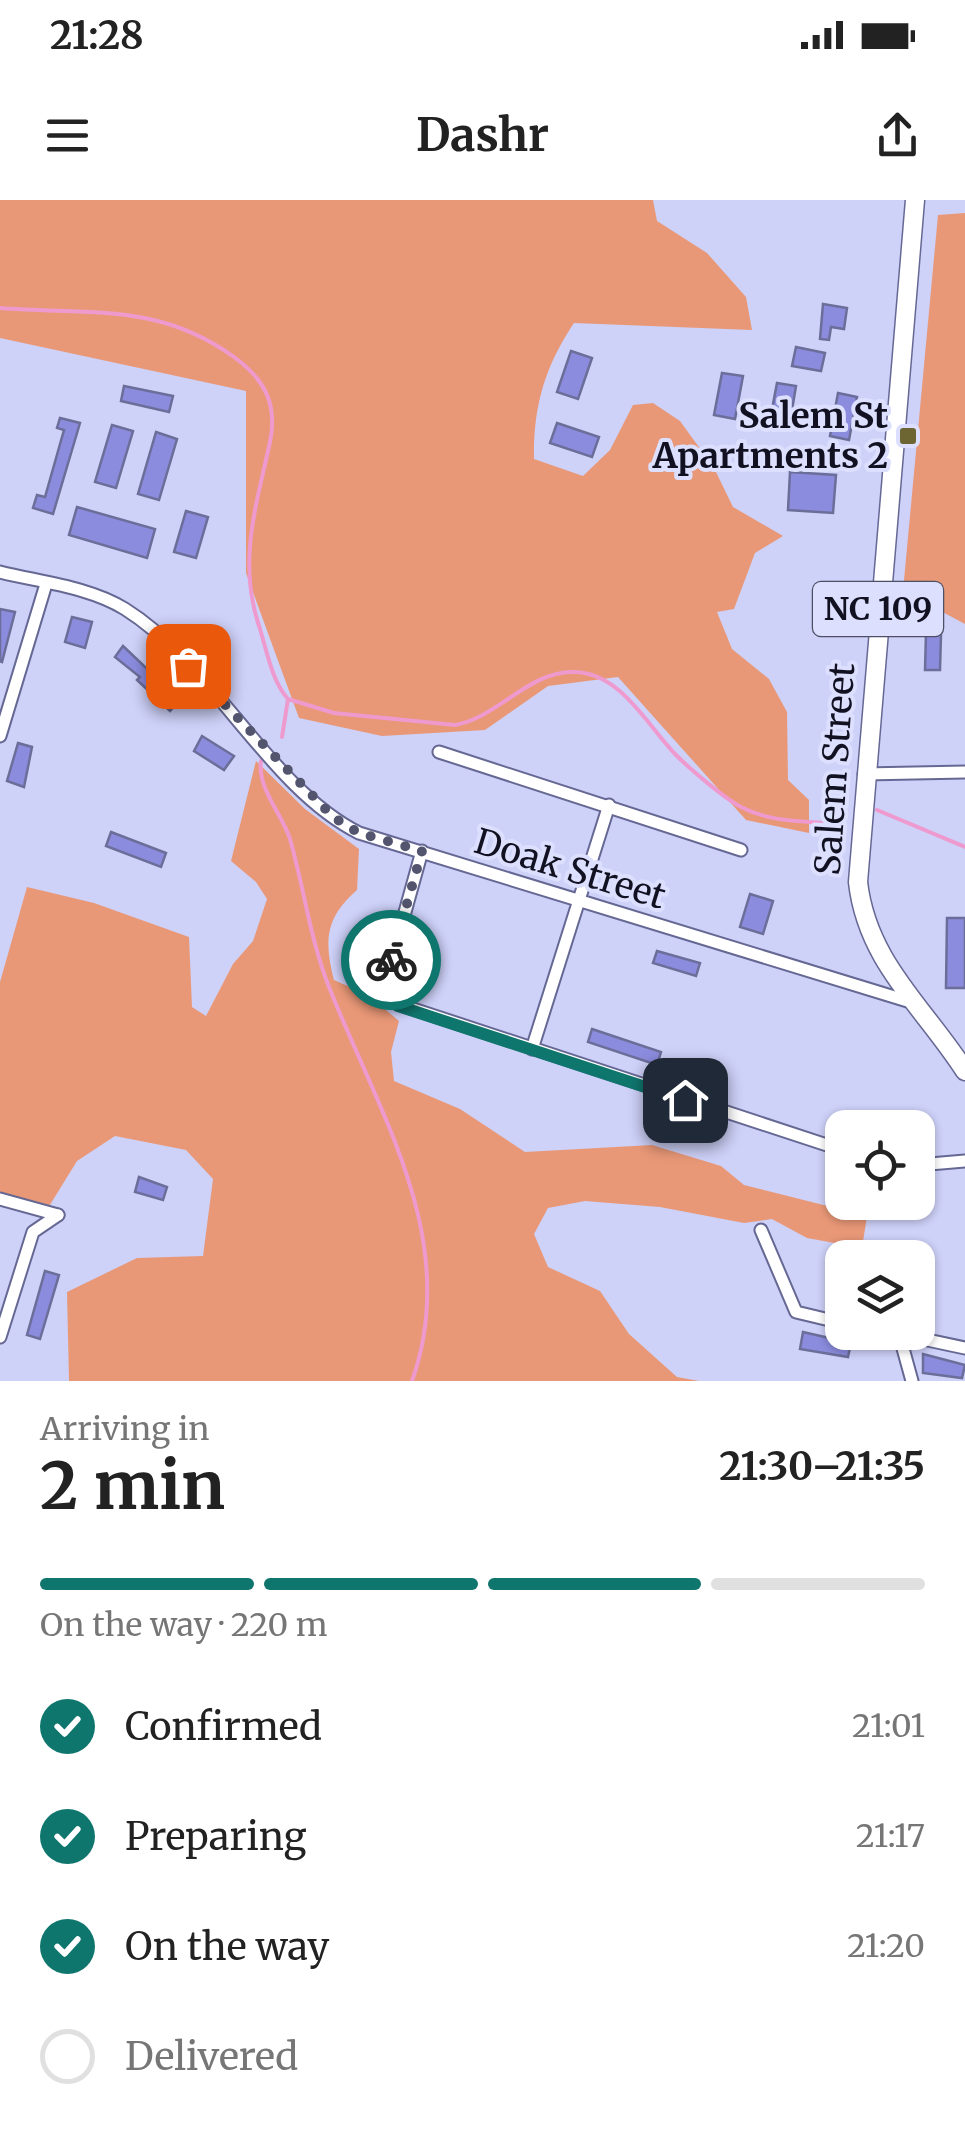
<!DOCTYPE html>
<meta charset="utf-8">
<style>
:root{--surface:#fff;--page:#f6f6f6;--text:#222;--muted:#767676;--line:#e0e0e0;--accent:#0f766e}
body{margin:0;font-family:Merriweather,serif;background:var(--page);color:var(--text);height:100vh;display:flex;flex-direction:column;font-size:38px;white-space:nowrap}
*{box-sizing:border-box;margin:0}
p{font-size:32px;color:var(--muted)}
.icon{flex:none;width:55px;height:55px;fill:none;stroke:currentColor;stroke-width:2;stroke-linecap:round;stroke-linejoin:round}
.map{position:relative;height:1181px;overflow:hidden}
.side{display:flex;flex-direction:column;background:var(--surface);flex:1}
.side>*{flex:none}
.tools{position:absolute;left:825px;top:910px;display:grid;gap:20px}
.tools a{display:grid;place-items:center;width:110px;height:110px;border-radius:20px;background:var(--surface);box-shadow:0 2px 8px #0004;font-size:50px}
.pin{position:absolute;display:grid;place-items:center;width:85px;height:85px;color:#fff;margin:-42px;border-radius:20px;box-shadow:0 5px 15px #0006}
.courier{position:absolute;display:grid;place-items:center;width:100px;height:100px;margin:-50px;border:8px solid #0f766e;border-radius:50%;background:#fff;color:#222;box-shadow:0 2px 12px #0007}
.headline em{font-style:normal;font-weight:700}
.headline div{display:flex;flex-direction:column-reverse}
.headline{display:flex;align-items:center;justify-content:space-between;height:170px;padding:0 40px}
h1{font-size:65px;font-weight:700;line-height:75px}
.bar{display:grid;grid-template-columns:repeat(4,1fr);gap:15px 10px;align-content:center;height:120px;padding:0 40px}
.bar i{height:12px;border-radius:8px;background:var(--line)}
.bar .current{background:var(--accent)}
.bar p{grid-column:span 4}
ol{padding:0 40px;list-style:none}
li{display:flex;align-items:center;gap:30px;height:110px}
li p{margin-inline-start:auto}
li .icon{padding:10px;border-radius:50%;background:var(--accent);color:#fff;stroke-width:4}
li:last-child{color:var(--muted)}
li i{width:55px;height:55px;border:5px solid var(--line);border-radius:50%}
.status{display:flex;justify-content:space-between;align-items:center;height:70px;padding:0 50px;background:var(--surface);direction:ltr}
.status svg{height:28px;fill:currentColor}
header{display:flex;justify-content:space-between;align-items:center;height:130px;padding:0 40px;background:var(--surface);font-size:45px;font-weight:700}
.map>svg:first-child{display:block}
.green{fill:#e99877}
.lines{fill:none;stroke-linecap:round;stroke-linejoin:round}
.stream{stroke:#ee9acf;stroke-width:4}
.building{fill:#8b8cde;stroke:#6c6e9a;stroke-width:2.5}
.minor-casing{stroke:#666894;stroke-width:15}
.primary-casing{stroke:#666894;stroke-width:21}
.minor{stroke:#fff;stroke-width:11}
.primary{stroke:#fff;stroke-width:18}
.done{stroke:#53546d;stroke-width:10;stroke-dasharray:0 18}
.route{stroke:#0f766e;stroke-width:12}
.poi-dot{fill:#6d6633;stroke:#dcdffd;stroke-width:4}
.labels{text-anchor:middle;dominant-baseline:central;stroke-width:8;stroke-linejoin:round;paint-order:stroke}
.shield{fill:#dcdffd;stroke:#4e4f64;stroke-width:2.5}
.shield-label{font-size:32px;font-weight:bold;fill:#112}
.poi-label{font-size:35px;font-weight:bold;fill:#112;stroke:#dcdffd;text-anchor:end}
.street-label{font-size:35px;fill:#112;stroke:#dcdffd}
</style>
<div class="status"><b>21:28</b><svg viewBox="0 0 49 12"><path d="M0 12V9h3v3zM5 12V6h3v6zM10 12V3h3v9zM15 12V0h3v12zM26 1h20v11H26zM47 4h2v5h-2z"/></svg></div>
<header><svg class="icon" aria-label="menu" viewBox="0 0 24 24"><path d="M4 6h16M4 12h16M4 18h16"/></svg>Dashr<svg class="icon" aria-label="share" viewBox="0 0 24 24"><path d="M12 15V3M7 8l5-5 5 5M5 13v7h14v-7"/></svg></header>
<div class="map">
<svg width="965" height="1181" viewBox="0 0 965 1181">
<rect width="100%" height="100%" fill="#ced1f8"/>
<!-- green -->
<g class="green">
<path d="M0 0H653L657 21 707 53 746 97 752 130 574 123C545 166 533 207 534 259L583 276 610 250 633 205 653 203 680 221 714 268 733 307 783 336 755 353 734 409 717 412 732 449 769 479 787 512 788 580 809 600V633L746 620 618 477 548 486 485 530 382 536 299 518 246 373V191L0 138Z"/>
<path d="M965 13V424L903 391 938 15Z"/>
<path d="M256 561 305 609 359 649 357 690C325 718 324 741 334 780L368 795 399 821 391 852 394 881 460 909 525 952 652 945 721 966 744 985 867 1016 862 1048 807 1038 772 1019 744 1023 660 1007 585 1001 548 1008 534 1034 548 1067 600 1091 629 1134 677 1177 699 1181H69L67 1092 137 1058 203 1056 213 979 186 950 115 936 77 961 48 1008 0 994V782L27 687 94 703 189 737 192 807 206 816 233 764 253 741 267 699 256 682 231 661Z"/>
</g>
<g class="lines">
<!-- stream -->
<g class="stream">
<path d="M0 108C89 115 158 102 234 157 264 179 278 203 270 242 256 307 237 363 260 429 267 452 272 481 288 499L334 513 455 525C497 518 528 472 572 472 620 471 646 524 676 555 690 569 724 598 741 607 772 623 805 621 838 624"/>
<path d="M282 537 288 499"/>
<path d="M261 561C257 588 282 614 290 639 304 688 310 739 329 787 379 914 462 1040 412 1181"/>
<path d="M877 610 965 647"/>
</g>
</g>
<!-- building -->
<g class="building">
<path d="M823 104 847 108 844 129 831 127 829 140 820 139Z"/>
<path d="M796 147 825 153 821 171 792 166Z"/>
<path d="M571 151 592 158 578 199 557 192Z"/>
<path d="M722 173 743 176 735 219 714 215Z"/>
<path d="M777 183 796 186 789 228 769 225Z"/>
<path d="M124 186 173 196 169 212 121 201Z"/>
<path d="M838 193 857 197 849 240 830 236Z"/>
<path d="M60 218 80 223 53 314 33 308 37 295 45 297 64 230 57 228Z"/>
<path d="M557 223 599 237 592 257 550 243Z"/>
<path d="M112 225 133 231 116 288 95 282Z"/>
<path d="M156 232 177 239 159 300 138 294Z"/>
<path d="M790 272 836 275 833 313 788 310Z"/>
<path d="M77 307 155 329 147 358 69 335Z"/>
<path d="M186 311 208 317 196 358 174 352Z"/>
<path d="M0 409 15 412 2 462 0 461Z"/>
<path d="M72 417 92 422 85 448 65 442Z"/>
<path d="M926 433 941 434 940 470H925Z"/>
<path d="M123 446 180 500 170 511 137 480 140 477 115 457Z"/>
<path d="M202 536 234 556 224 570 194 551Z"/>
<path d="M18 543 32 547 24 587 7 581Z"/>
<path d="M111 632 166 653 161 667 106 646Z"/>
<path d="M750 694 773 701 763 734 740 727Z"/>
<path d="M947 718H965V788H946Z"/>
<path d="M657 751 700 763 696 776 653 763Z"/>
<path d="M592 829 661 852 657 865 588 842Z"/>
<path d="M139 977 167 987 163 1000 135 992Z"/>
<path d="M45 1071 59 1075 40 1139 27 1135Z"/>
<path d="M803 1132 851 1143 848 1157 800 1149Z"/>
<path d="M923 1154 965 1165 962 1178 923 1173Z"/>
</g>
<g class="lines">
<defs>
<g id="minor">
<path d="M0 372C40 382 90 387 125 409 213 464 269 588 359 633L914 803"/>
<path d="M0 536 46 384"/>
<path d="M439 552 741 650"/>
<path d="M864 574 965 572"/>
<path d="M422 651 385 784 392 802 842 950"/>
<path d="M532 849 609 605"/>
<path d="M918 965 965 961"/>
<path d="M0 999 58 1015"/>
<path d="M761 1030 796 1112 842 1123"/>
<path d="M890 1132 965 1148"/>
<path d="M899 1134 912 1181"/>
<path d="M0 1137 33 1032 58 1015"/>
</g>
<path id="primary" d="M915 0 858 682C867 762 924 807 965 871"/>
</defs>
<!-- minor casing -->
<use href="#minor" class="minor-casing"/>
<!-- primary casing -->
<use href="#primary" class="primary-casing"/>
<!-- minor -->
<use href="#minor" class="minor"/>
<!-- primary -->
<use href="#primary" class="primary"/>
</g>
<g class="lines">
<!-- done -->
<path class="done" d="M188 466 333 617 359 633 422 651 391 760"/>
<!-- route -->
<path class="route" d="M391 760 385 790 398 806 685 900"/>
</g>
<!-- markers -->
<rect class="poi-dot" x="898" y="226" width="20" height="20" rx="5"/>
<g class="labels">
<!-- shield labels -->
<rect class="shield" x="813" y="382" width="130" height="54" rx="8"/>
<g class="shield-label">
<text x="878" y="409">NC 109</text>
</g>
<!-- poi labels -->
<g class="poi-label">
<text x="888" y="216">Salem St<tspan x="888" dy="40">Apartments 2</tspan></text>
</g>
<!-- street labels -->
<g class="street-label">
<text transform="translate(835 569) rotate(-86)">Salem Street</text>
<text transform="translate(570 669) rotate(17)">Doak Street</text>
</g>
</g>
</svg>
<div class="tools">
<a><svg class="icon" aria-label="locate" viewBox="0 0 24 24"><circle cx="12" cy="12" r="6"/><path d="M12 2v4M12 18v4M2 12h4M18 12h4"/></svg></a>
<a><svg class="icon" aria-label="layers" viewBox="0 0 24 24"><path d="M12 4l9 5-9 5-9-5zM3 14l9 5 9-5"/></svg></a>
</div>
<div class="pin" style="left:188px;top:466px;background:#ea580c"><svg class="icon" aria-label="bag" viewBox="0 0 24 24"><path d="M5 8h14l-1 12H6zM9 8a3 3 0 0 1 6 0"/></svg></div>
<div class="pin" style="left:685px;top:900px;background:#1f2937"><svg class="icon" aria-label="home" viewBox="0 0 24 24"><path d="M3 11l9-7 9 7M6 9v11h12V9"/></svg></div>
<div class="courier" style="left:391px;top:760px"><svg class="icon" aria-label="bike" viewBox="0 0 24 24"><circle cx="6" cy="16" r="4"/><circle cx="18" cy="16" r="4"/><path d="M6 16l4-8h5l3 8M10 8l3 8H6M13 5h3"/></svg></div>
</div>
<section class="side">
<div class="headline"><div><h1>2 min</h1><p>Arriving in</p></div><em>21:30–21:35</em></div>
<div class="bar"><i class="current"></i><i class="current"></i><i class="current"></i><i></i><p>On the way · 220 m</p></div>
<ol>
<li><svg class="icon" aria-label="check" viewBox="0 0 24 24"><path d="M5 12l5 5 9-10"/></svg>Confirmed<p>21:01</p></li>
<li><svg class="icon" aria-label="check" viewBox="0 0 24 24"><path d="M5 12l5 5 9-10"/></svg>Preparing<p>21:17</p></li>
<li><svg class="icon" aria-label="check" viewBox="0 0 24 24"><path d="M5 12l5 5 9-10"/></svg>On the way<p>21:20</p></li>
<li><i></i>Delivered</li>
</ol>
</section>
